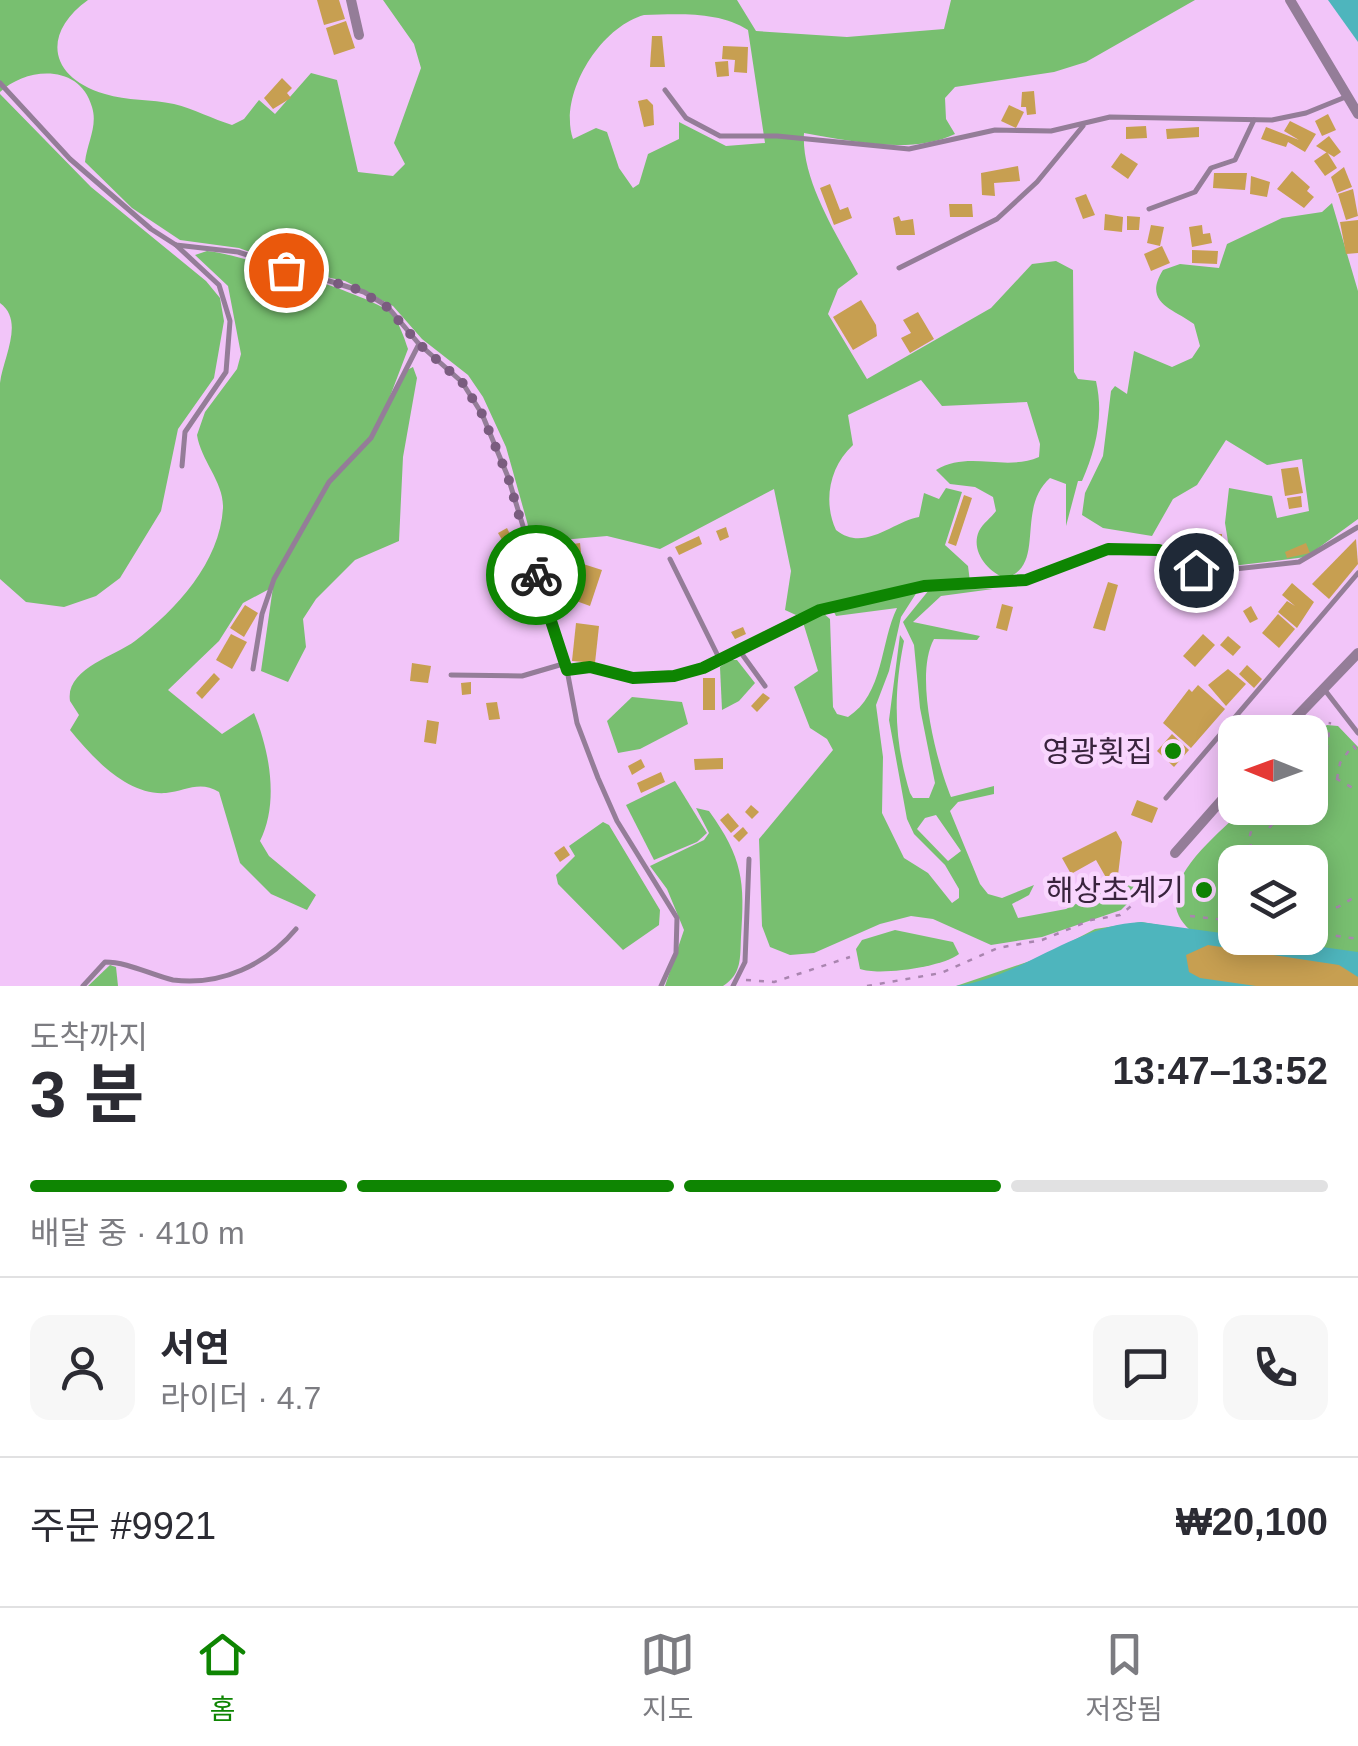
<!DOCTYPE html>
<html lang="ko">
<meta charset="utf-8">
<style>
:root{--surface:#fff;--page:#f7f7f7;--text:#2b2b33;--muted:#7c7c81;--line:#e1e1e2;--accent:#0e8502}
body{margin:0;font-family:Arial,"Noto Sans KR",sans-serif;background:var(--page);color:var(--text);height:100vh;display:flex;flex-direction:column;font-size:38px;white-space:nowrap}
*{box-sizing:border-box;margin:0}
p{font-size:32px;color:var(--muted)}
.icon{flex:none;width:55px;height:55px;fill:none;stroke:currentColor;stroke-width:2;stroke-linecap:round;stroke-linejoin:round}
.map{position:relative;height:986px;overflow:hidden}
.drawer{display:flex;flex-direction:column;background:var(--surface);flex:1}
.drawer>*{flex:none}
.needle{width:65px;rotate:271deg}
.fabs{position:absolute;left:1218px;top:715px;display:grid;gap:20px}
.fabs a{display:grid;place-items:center;width:110px;height:110px;border-radius:20px;background:var(--surface);box-shadow:0 5px 25px #0003;font-size:50px}
.pin{position:absolute;display:grid;place-items:center;width:85px;height:85px;color:#fff;margin:-42px;border:5px solid #fff;border-radius:50%;box-shadow:0 2px 10px #0007}
.courier{position:absolute;display:grid;place-items:center;width:100px;height:100px;margin:-50px;border:8px solid #0e8502;border-radius:50%;background:#fff;color:#222;box-shadow:0 2px 12px #0007}
.headline em{font-style:normal;font-weight:700}
.headline div{display:flex;flex-direction:column-reverse}
.headline{display:flex;align-items:center;justify-content:space-between;height:170px;padding:0 30px}
h1{font-size:65px;font-weight:700;line-height:75px}
.bar{display:grid;grid-template-columns:repeat(4,1fr);gap:15px 10px;align-content:center;height:120px;padding:0 30px}
.bar i{height:12px;border-radius:8px;background:var(--line)}
.bar .on{background:var(--accent)}
.bar p{grid-column:span 4}
.line{display:flex;align-items:center;gap:25px;padding:0 30px;border-top:2px solid var(--line)}
.line div{flex:1}
.round{display:grid;place-items:center;flex:none;width:105px;height:105px;border-radius:20px;background:var(--page)}
.tab-bar{display:flex;justify-content:space-around;align-items:center;height:140px;border-top:2px solid var(--line);background:var(--surface);font-size:28px;color:var(--muted)}
.tab-bar a{display:grid;justify-items:center;gap:5px}
.tab-bar .on{color:var(--accent)}
.map>svg:first-child{display:block}
.green{fill:#78bf70;fill-rule:evenodd}
.water{fill:#4eb5bd}
.building{fill:#c79f51}
.lines{fill:none;stroke-linecap:round;stroke-linejoin:round}
.path{stroke:#a985af;stroke-width:2.5;stroke-dasharray:5 8;stroke-linecap:butt}
.service{stroke:#947d98;stroke-width:5}
.minor{stroke:#947d98;stroke-width:10}
.done{stroke:#7a5c7f;stroke-width:10;stroke-dasharray:0 18}
.route{stroke:#0e8502;stroke-width:12}
.poi-dot{fill:#0e8502;stroke:#f9d6fe;stroke-width:4}
.labels{text-anchor:middle;dominant-baseline:central;stroke-width:9;stroke-linejoin:round;paint-order:stroke}
.poi-label{font-size:30px;fill:#39233d;stroke:#f9d6fe;text-anchor:end}
</style>
<div class="map">
<svg width="1358" height="986" viewBox="0 0 1358 986">
<rect width="100%" height="100%" fill="#f2c5f9"/>
<!-- green -->
<g class="green">
<path d="M0 0H88C42 33 48 77 105 94 127 101 151 99 174 104 194 109 213 119 232 125L244 119 259 100 275 114 311 73 337 80 358 172 393 176 405 164 394 143 421 68 414 44 383 0H737L756 31 847 37 944 29 951 0H1195L1086 62 1054 72 955 87 945 98 946 119 955 134C911 155 851 141 804 133 801 180 837 235 858 274L838 289 828 314 867 379 991 308 1032 264 1056 261 1073 270 1074 372 1078 379 1096 381C1104 416 1096 449 1082 481H1078L1066 526V484L1050 478C1015 509 1047 567 1005 578 988 572 970 551 979 531 983 523 991 518 996 511L993 497 975 487 950 484 936 470C969 450 1004 472 1039 457L1040 444 1027 402 942 406 921 380 848 415 853 445C829 467 823 502 836 530 864 553 894 521 919 517L924 493 939 499 946 488 962 492 945 545 968 566 970 582 909 585 796 615 785 610 791 571 774 489 660 549 607 536 539 542 531 536 506 447 483 397 468 375 422 339 393 306 345 281 307 273 239 248 180 240 132 208 85 162C87 143 98 126 92 107 80 63 26 67 0 92ZM644 15C677 14 719 11 748 30L765 143 726 146 679 122V139L648 154 639 184 633 188 619 168 607 132 596 128 573 139C558 95 600 27 644 15Z"/>
<path d="M0 94 91 187 206 281 220 298 224 321 214 378 178 429 161 511 120 578 96 596 64 607 26 602 0 579C0 515 0 446 0 383 3 358 25 321 0 303Z"/>
<path d="M1332 203 1358 291V519L1306 557 1232 566 1225 523 1229 488 1272 496 1277 518 1309 511 1302 459 1267 465 1226 440 1197 485 1173 499 1152 536 1103 528 1082 515 1085 493 1103 456 1111 391 1115 386 1127 394 1134 351 1172 367 1192 358 1200 346 1194 324C1174 309 1142 303 1163 270L1180 264 1219 268 1227 244 1282 218 1322 212Z"/>
<path d="M207 251C235 253 374 296 391 313 399 322 404 337 408 349L383 415 407 370 413 367 417 378 403 457 399 541 355 560 316 599 303 619 306 647 288 682 261 671 273 587 243 603 219 641 168 690 222 734 254 713C270 752 279 803 260 841L269 856 316 895 307 910 271 894 240 863 219 792C200 780 185 791 166 793 127 796 92 757 70 730L79 715 70 701C65 669 115 656 135 641 176 610 220 562 223 508 224 482 201 461 197 435L205 412 237 369 241 354 228 286 195 255Z"/>
<path d="M993 589 941 596 913 622 980 636 977 640 934 639C914 675 936 760 951 797L994 786V794L958 802 950 811 980 884 988 894 1002 898 1034 885 1029 895 1012 904 1018 918 1066 909 1126 878 1137 884V894L1121 910 1042 937 991 945 933 919 911 916 880 924 814 953 790 955 770 947 762 926 759 839 833 750 827 739 810 728 794 687 818 671 802 619 823 613 830 619 833 707 837 714 848 717C884 694 880 643 897 608L836 616 834 612 917 592 901 617 889 671 876 705 883 757 882 813 904 858 928 873 952 903 959 898V889L945 865 914 834 907 819 889 720 900 635 904 641C893 695 894 741 910 793L913 798H929L935 783 920 708 914 645 903 622 929 590ZM936 815 961 851 948 861 917 829 925 818Z"/>
<path d="M730 660H737L755 683 739 701 722 710 720 667Z"/>
<path d="M632 697 682 702 688 724 640 749 618 753 607 721Z"/>
<path d="M1327 725 1338 726 1358 747V986H956L1042 957 1095 929 1141 922 1190 930C1145 889 1215 838 1244 808H1310V736ZM1235 862H1310V938H1235Z"/>
<path d="M675 781 707 833 697 842 654 860 626 805Z"/>
<path d="M696 808 709 811C743 858 745 882 741 937 740 958 742 974 723 986H665L684 930 667 889 650 866 704 840 709 833Z"/>
<path d="M603 822 609 825 660 910 659 925 623 950 558 884 556 875 575 856 569 846Z"/>
<path d="M895 930 953 942 959 954C943 967 879 976 860 969L856 949 862 940Z"/>
<path d="M110 965 116 967 118 986H88Z"/>
</g>
<!-- water -->
<g class="water">
<path d="M1328 0H1358V42Z"/>
<path d="M1141 922 1358 952V986H956C1022 977 1074 925 1141 922Z"/>
</g>
<!-- building -->
<g class="building">
<path d="M317 0H339L345 19 324 25Z"/>
<path d="M346 21 355 48 334 55 326 28Z"/>
<path d="M652 36H662L665 67H650Z"/>
<path d="M723 46 748 47 747 73 734 72 735 60 722 59Z"/>
<path d="M728 61 729 76 717 77 715 62Z"/>
<path d="M282 78 292 88 287 93 291 98 273 109 264 98Z"/>
<path d="M1034 91 1036 114 1027 115 1026 107H1021L1022 92Z"/>
<path d="M647 99 653 105 654 125 644 127 638 101Z"/>
<path d="M1009 105 1024 112 1016 128 1001 121Z"/>
<path d="M1328 114 1336 130 1322 136 1315 121Z"/>
<path d="M1290 121 1316 134 1305 152 1288 142 1286 147 1261 139 1266 127 1299 140 1284 131Z"/>
<path d="M1146 126 1147 138 1126 139V127Z"/>
<path d="M1199 127V137L1167 139 1166 129Z"/>
<path d="M1329 136 1341 152 1334 157 1316 146Z"/>
<path d="M1327 152 1337 168 1325 176 1314 161Z"/>
<path d="M1121 153 1138 164 1128 179 1111 167Z"/>
<path d="M1018 166 1020 181 994 183 995 196 982 195 981 173Z"/>
<path d="M1344 167 1352 187 1337 193 1331 177Z"/>
<path d="M1292 171 1310 187 1307 191 1314 197 1304 208 1277 189Z"/>
<path d="M1214 173H1247L1245 190 1213 188Z"/>
<path d="M1251 176 1270 182 1267 197 1250 194Z"/>
<path d="M830 184 840 210 848 207 852 218 834 225 820 188Z"/>
<path d="M1353 189 1358 216 1346 220 1338 194Z"/>
<path d="M1086 194 1095 215 1083 219 1075 198Z"/>
<path d="M949 204H972L973 217H950Z"/>
<path d="M1105 214 1123 217 1122 232 1104 230Z"/>
<path d="M899 216 901 221 913 219 915 235H896L893 218Z"/>
<path d="M1127 216 1140 217 1139 230H1127Z"/>
<path d="M1358 220V253L1346 254 1340 222Z"/>
<path d="M1151 225 1164 227 1160 246 1147 243Z"/>
<path d="M1202 225 1203 234 1210 233 1212 243 1192 247 1189 227Z"/>
<path d="M1162 246 1170 263 1151 271 1144 254Z"/>
<path d="M1192 250 1218 251 1217 264 1192 263Z"/>
<path d="M861 300 876 325 877 336 853 350 833 317Z"/>
<path d="M918 312 934 339 910 353 901 338 911 333 903 320Z"/>
<path d="M1298 467 1303 493 1285 496 1281 469Z"/>
<path d="M964 495 972 498 956 546 948 543Z"/>
<path d="M1301 496 1302 507 1289 509 1287 498Z"/>
<path d="M726 527 729 537 720 541 716 531Z"/>
<path d="M507 528 516 546 508 550 498 533Z"/>
<path d="M1200 534H1222V557L1217 561 1200 560Z"/>
<path d="M699 536 702 544 679 555 675 547Z"/>
<path d="M1356 539 1358 564 1329 599 1312 584Z"/>
<path d="M580 543 581 552 551 556 550 547Z"/>
<path d="M1306 543 1310 553 1287 558 1285 552Z"/>
<path d="M580 563 602 570 590 606 568 598Z"/>
<path d="M1108 582 1118 585 1105 631 1093 628Z"/>
<path d="M1292 583 1314 602 1297 628 1278 612 1287 601 1295 606 1282 595Z"/>
<path d="M1002 604 1013 607 1007 631 996 628Z"/>
<path d="M245 605 258 613 244 637 230 628Z"/>
<path d="M1251 606 1258 619 1250 623 1243 611Z"/>
<path d="M1278 614 1295 629 1279 648 1262 633Z"/>
<path d="M576 623 599 626 595 663 572 661Z"/>
<path d="M743 627 746 634 735 639 731 632Z"/>
<path d="M231 634 247 642 232 669 216 660Z"/>
<path d="M1203 634 1215 645 1195 667 1183 656Z"/>
<path d="M1228 636 1241 647 1233 656 1220 645Z"/>
<path d="M412 663 431 666 428 683 410 681Z"/>
<path d="M1247 665 1262 679 1254 688 1239 674Z"/>
<path d="M1228 669 1246 684 1226 706 1208 685Z"/>
<path d="M214 673 220 679 202 699 196 693Z"/>
<rect x="703" y="678" width="12" height="32"/>
<path d="M471 682V694L462 695 461 683Z"/>
<path d="M1198 685 1225 709 1191 748 1163 723 1189 689 1192 692Z"/>
<path d="M763 693 770 698 757 712 751 706Z"/>
<path d="M497 702 500 719 489 720 486 703Z"/>
<path d="M427 720 439 722 436 744 424 742Z"/>
<path d="M1172 734 1189 750 1174 767 1157 751Z"/>
<path d="M723 758V769L695 770 694 759Z"/>
<path d="M641 759 645 767 632 775 628 766Z"/>
<path d="M661 772 665 782 641 793 637 783Z"/>
<path d="M1137 800 1158 808 1152 823 1131 815Z"/>
<path d="M751 805 759 812 752 819 745 812Z"/>
<path d="M728 813 739 826 731 833 720 820Z"/>
<path d="M743 827 748 833 739 842 733 836Z"/>
<path d="M1116 831 1122 842 1118 875 1108 881 1096 860 1071 874 1062 858Z"/>
<path d="M564 846 570 855 560 862 554 853Z"/>
<path d="M1208 945 1339 965 1358 977V986H1256L1200 978 1189 972 1186 955Z"/>
</g>
<g class="lines">
<!-- path -->
<g class="path">
<path d="M1310 776 1337 779 1358 791"/>
<path d="M1324 776 1330 722"/>
<path d="M1337 779 1340 763 1353 745 1358 752"/>
<path d="M1233 813 1243 815 1249 809"/>
<path d="M1252 862 1250 835 1256 815 1270 827 1286 808"/>
<path d="M1310 910 1338 907 1358 895"/>
<path d="M1190 916 1235 921"/>
<path d="M1310 932 1358 939"/>
<path d="M1264 954 1268 938"/>
<path d="M746 980 774 982 850 957"/>
<path d="M867 986 941 973 998 948 1042 940 1091 920 1120 915 1135 903"/>
</g>
<!-- service -->
<g class="service">
<path d="M0 83 70 159 151 229 176 245 238 252 364 292 387 306 419 344 462 382 482 414 508 477 567 670 577 723 598 778 617 821 677 918 676 953 661 986"/>
<path d="M665 90 686 118 720 136H777L909 149 995 130 1051 131 1110 117 1272 120 1306 113 1348 96"/>
<path d="M1149 209 1195 192 1211 168 1235 160 1254 120"/>
<path d="M176 245 219 285 230 321 226 372 185 432 182 466"/>
<path d="M899 268 997 219 1037 182 1083 126"/>
<path d="M670 559 720 660"/>
<path d="M739 650 765 686"/>
<path d="M253 669 262 614 274 579 329 482 371 438 419 344"/>
<path d="M567 670 590 667 633 678 674 676 720 660 797 618 913 589 1026 580 1119 547 1159 549 1207 572 1299 562 1358 527"/>
<path d="M451 675 522 676 563 664"/>
<path d="M1324 689 1358 733"/>
<path d="M1166 798 1358 573"/>
<path d="M83 986 105 962C128 962 151 975 173 980 221 986 266 965 296 929"/>
<path d="M733 986 745 962 749 859"/>
</g>
<!-- minor -->
<g class="minor">
<path d="M351 0 359 35"/>
<path d="M1290 0 1358 114"/>
<path d="M1282 732 1358 653"/>
<path d="M1175 853 1235 785"/>
</g>
</g>
<g class="lines">
<!-- done -->
<path class="done" d="M286 270 354 288 386 306 419 344 462 382 482 414 508 477 536 575"/>
<!-- route -->
<path class="route" d="M536 575 567 670 590 667 633 678 674 676 703 668 820 610 924 586 1026 580 1108 549 1159 550 1196 570"/>
</g>
<!-- markers -->
<g class="poi-dot">
<circle cx="1173" cy="751" r="10"/>
<circle cx="1204" cy="890" r="10"/>
</g>
<g class="labels">
<!-- poi labels -->
<g class="poi-label">
<text x="1153" y="751">영광횟집</text>
<text x="1184" y="890">해상초계기</text>
</g>
</g>
</svg>
<div class="fabs">
<a><svg class="needle" viewBox="-14 -14 28 28"><path d="M0-13l5 13h-10z" fill="#e53935"/><path d="M0 13l5-13h-10z" fill="#7c7c81"/></svg></a>
<a><svg class="icon" aria-label="layers" viewBox="0 0 24 24"><path d="M12 4l9 5-9 5-9-5zM3 14l9 5 9-5"/></svg></a>
</div>
<div class="pin" style="left:286px;top:270px;background:#ea580c"><svg class="icon" aria-label="bag" viewBox="0 0 24 24"><path d="M5 8h14l-1 12H6zM9 8a3 3 0 0 1 6 0"/></svg></div>
<div class="pin" style="left:1196px;top:570px;background:#1f2937"><svg class="icon" aria-label="home" viewBox="0 0 24 24"><path d="M3 11l9-7 9 7M6 9v11h12V9"/></svg></div>
<div class="courier" style="left:536px;top:575px"><svg class="icon" aria-label="bike" viewBox="0 0 24 24"><circle cx="6" cy="16" r="4"/><circle cx="18" cy="16" r="4"/><path d="M6 16l4-8h5l3 8M10 8l3 8H6M13 5h3"/></svg></div>
</div>
<section class="drawer">
<div class="headline"><div><h1>3 분</h1><p>도착까지</p></div><em>13:47–13:52</em></div>
<div class="bar"><i class="on"></i><i class="on"></i><i class="on"></i><i></i><p>배달 중 · 410 m</p></div>
<div class="line" style="height:180px"><a class="round"><svg class="icon" aria-label="person" viewBox="0 0 24 24"><circle cx="12" cy="8" r="4"/><path d="M4 21q1-7 8-7t8 7"/></svg></a><div><b>서연</b><p>라이더 · 4.7</p></div><a class="round"><svg class="icon" aria-label="chat" viewBox="0 0 24 24"><path d="M4 5h16v11H9l-5 4z"/></svg></a><a class="round"><svg class="icon" aria-label="phone" viewBox="0 0 24 24"><path d="M5 4h4l2 5-3 2q2 4 5 5l2-3 5 2v4C11 20 4 13 5 4z"/></svg></a></div>
<div class="line" style="height:130px"><div>주문 #9921</div><b>₩20,100</b></div>
</section>
<nav class="tab-bar">
<a class="on"><svg class="icon" aria-label="home" viewBox="0 0 24 24"><path d="M3 11l9-7 9 7M6 9v11h12V9"/></svg>홈</a>
<a><svg class="icon" aria-label="map" viewBox="0 0 24 24"><path d="M3 6l6-2 6 2 6-2v14l-6 2-6-2-6 2zM9 4v14M15 6v14"/></svg>지도</a>
<a><svg class="icon" aria-label="saved" viewBox="0 0 24 24"><path d="M7 4h10v16l-5-4-5 4z"/></svg>저장됨</a>
</nav>
